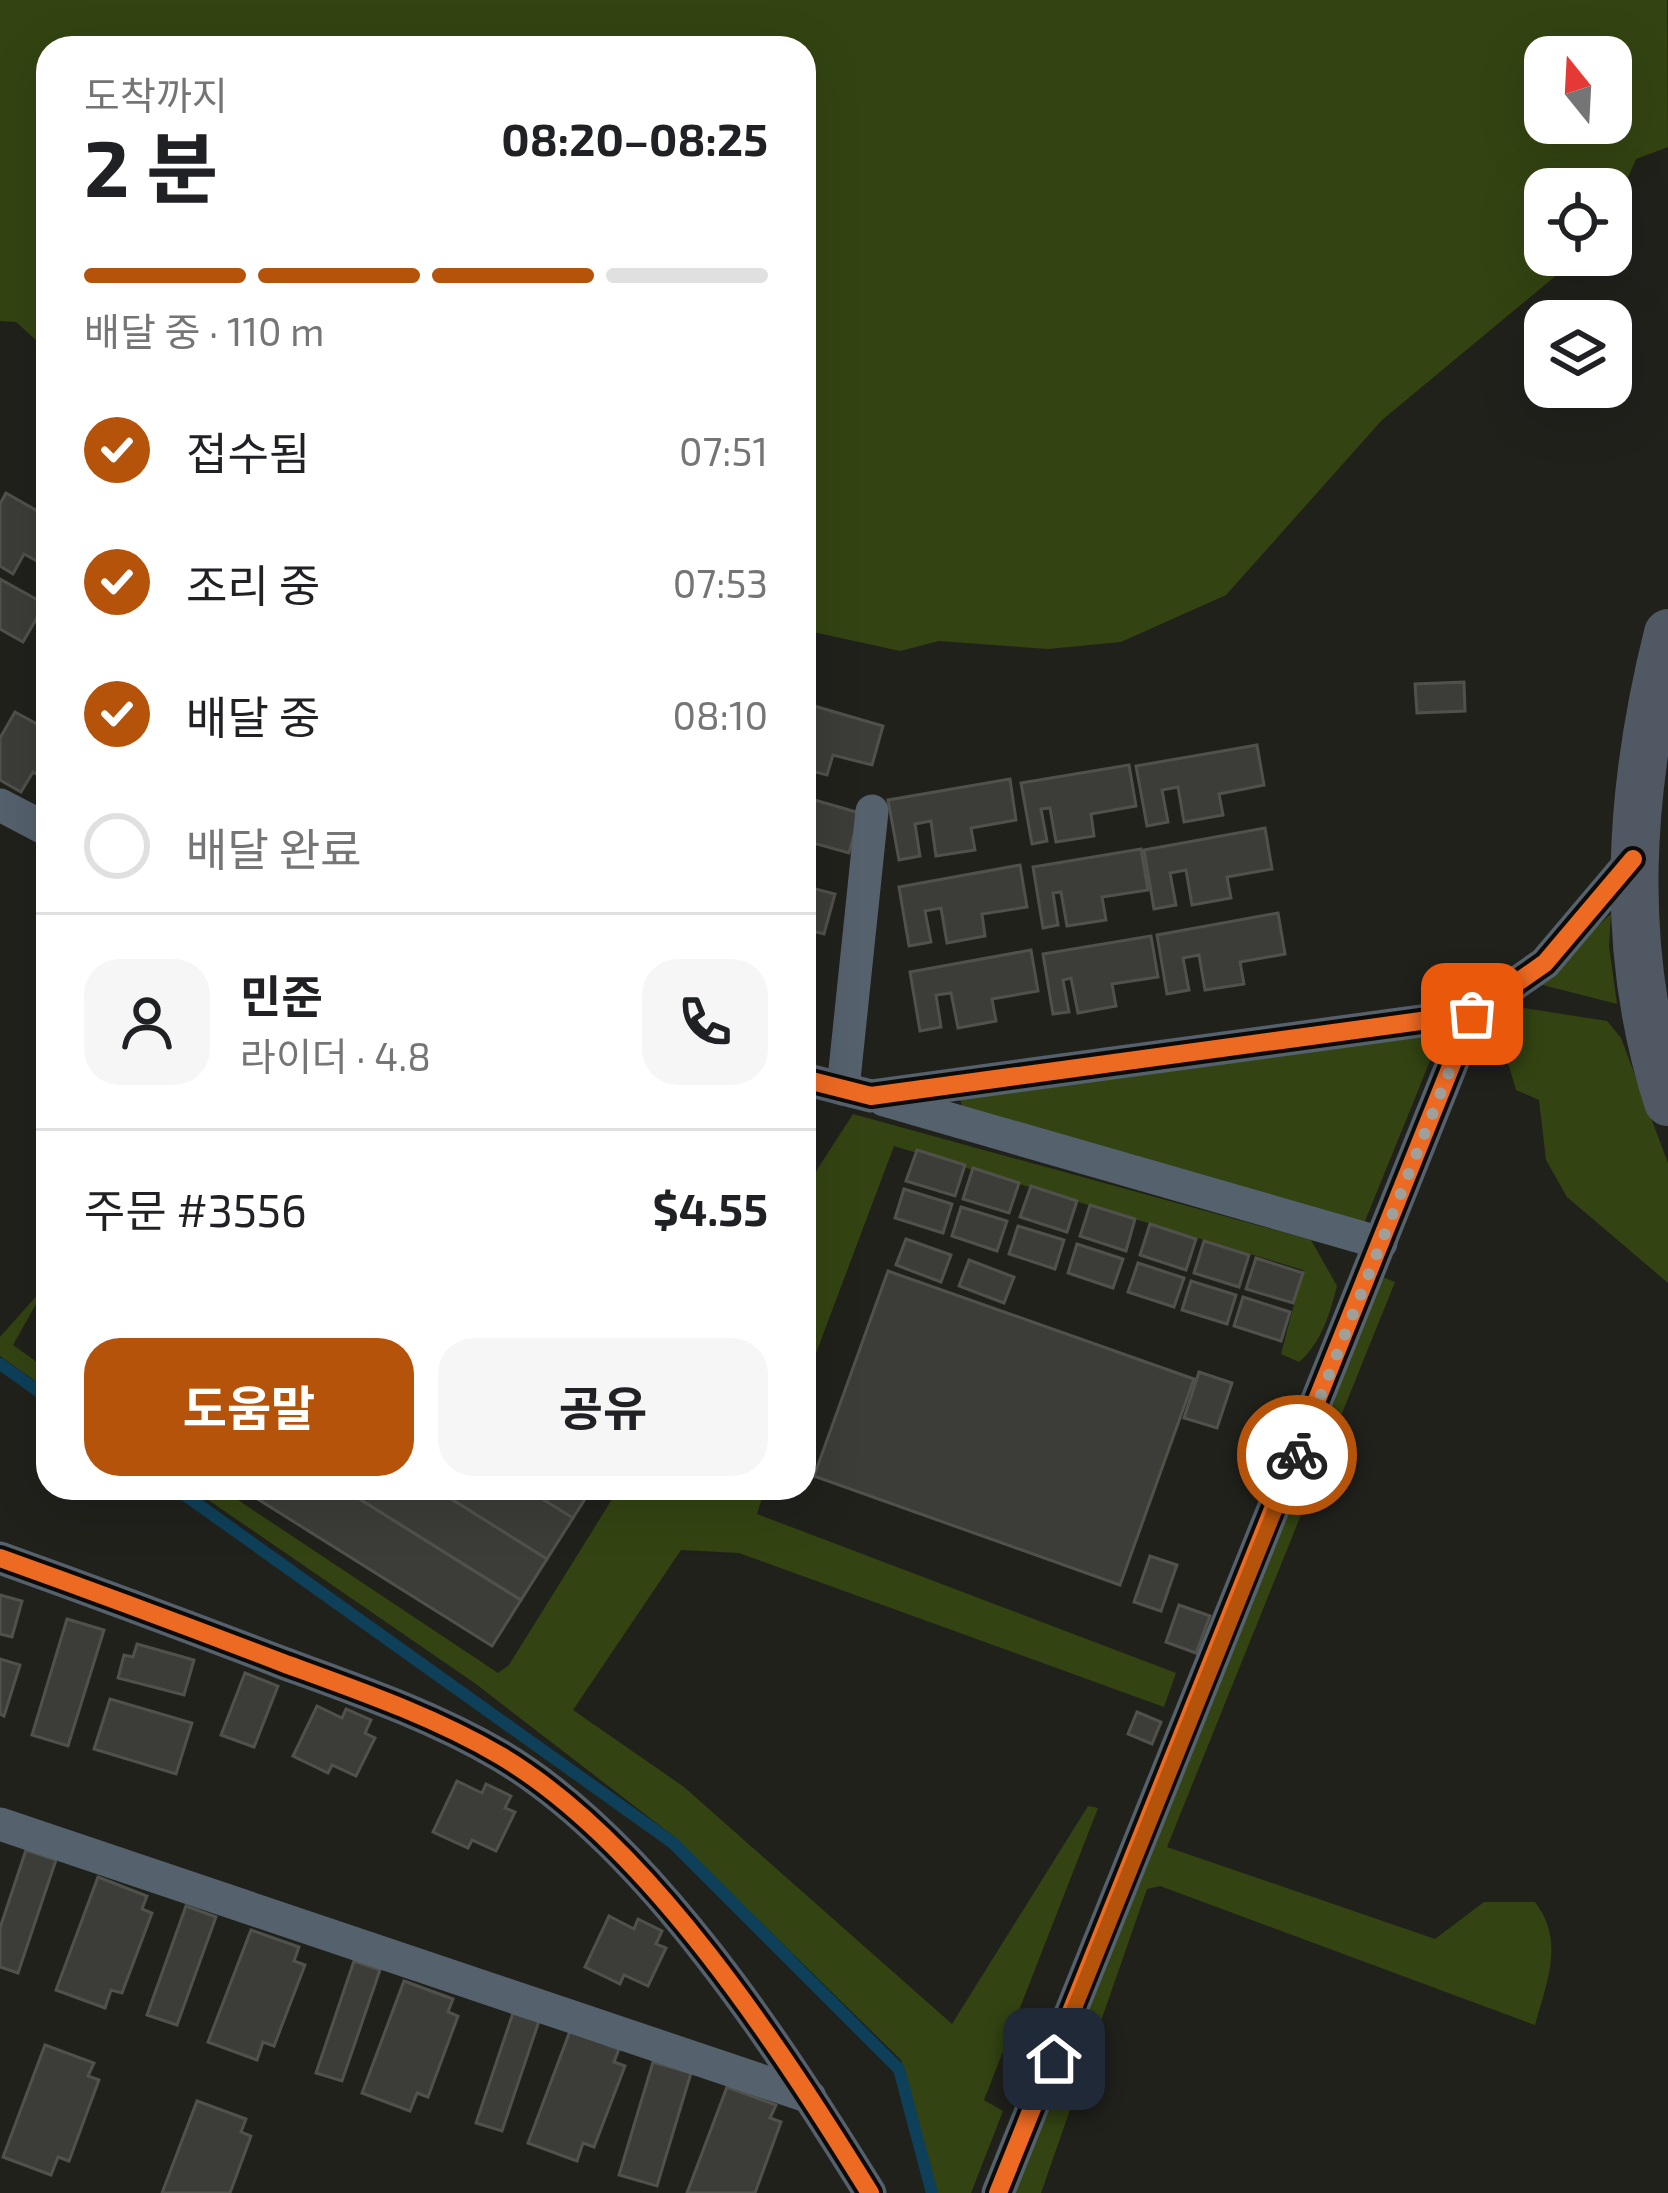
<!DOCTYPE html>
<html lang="ko">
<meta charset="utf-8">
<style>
:root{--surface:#fff;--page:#f6f6f6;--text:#202124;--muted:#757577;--line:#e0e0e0;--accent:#b45309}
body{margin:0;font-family:"Exo 2","Noto Sans KR",sans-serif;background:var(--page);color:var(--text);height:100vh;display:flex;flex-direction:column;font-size:45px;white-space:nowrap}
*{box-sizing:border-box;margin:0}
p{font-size:39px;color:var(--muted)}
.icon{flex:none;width:66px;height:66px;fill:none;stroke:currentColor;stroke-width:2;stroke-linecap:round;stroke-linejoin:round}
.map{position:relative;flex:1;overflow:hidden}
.details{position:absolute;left:36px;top:36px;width:780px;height:1464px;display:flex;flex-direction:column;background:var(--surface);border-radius:36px;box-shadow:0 12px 48px #0002}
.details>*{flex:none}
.needle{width:78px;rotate:342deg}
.fabs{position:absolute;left:1524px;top:36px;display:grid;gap:24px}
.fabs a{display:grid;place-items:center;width:108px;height:108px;border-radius:24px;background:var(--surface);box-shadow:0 12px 48px #0002;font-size:60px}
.pin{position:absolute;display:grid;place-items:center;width:102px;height:102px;color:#fff;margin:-51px;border-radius:24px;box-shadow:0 6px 18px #0006}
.courier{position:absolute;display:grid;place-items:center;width:120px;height:120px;margin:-60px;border:9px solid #b45309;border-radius:50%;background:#fff;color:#222;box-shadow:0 3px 15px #0007}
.summary em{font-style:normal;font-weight:700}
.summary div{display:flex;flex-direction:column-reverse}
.summary{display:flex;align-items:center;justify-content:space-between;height:204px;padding:0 48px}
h1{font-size:78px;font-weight:700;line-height:90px}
.bar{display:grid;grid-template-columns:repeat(4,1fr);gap:18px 12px;align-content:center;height:144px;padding:0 48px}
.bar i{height:15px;border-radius:9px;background:var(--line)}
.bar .on{background:var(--accent)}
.bar p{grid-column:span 4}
.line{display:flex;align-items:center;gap:30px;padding:0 48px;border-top:3px solid var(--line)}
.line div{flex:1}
.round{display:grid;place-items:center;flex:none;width:126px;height:126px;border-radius:36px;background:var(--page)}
ol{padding:0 48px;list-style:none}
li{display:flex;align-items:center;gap:36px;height:132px}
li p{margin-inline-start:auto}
li .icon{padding:12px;border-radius:50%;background:var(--accent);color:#fff;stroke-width:4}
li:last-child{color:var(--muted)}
li i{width:66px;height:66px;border:6px solid var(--line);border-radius:50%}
.cta{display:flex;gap:24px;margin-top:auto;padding:24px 48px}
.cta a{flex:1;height:138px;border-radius:36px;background:var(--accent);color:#fff;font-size:48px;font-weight:700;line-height:138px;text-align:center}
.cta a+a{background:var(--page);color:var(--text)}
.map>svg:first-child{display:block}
.green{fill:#334412;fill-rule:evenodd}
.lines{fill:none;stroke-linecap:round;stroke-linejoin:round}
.stream{stroke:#0e405a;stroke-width:12}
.building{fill:#3c3c38;stroke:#51514c;stroke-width:3}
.street{stroke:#55616d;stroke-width:33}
.secondary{stroke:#4f5863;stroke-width:48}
.cycleway-casing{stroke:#0c0b08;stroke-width:26}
.cycleway{stroke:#ed6a23;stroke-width:18}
.done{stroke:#a0a09b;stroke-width:12;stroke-dasharray:0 21.6}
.route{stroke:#b45309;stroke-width:15}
</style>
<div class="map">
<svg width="1668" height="2193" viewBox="0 0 1668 2193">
<rect width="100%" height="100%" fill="#21211c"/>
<!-- green -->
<g class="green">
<path d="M0 0H1667L1668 147 1636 159 1611 216V189H1545V255H1581L1382 420 1226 595 1121 642 1048 649 939 641 900 651 804 630V48H48V351L16 322 0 321ZM1545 57H1611V123H1545Z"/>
<path d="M1611 914 1609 946 1617 1004 1535 983Z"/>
<path d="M1511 1006 1607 1021 1621 1038 1668 1163V1283L1567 1197 1546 1160 1539 1100 1516 1090 1494 1015Z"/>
<path d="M1426 1035 1430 1061 1365 1221 1349 1228 962 1107 960 1098Z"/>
<path d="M853 1114 1311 1240 1337 1286C1330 1313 1321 1344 1299 1362L1281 1354 1303 1270 894 1146 804 1385V1190Z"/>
<path d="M1380 1276 1395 1282 1167 1847 1435 1939 1484 1902H1535C1565 1941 1547 1981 1535 2025L1160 1886 1147 1889 1041 2193H1011Z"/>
<path d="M48 1283 13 1345 48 1370V1390L0 1356V1337Z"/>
<path d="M191 1488H220L498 1673 509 1665 619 1488H765L757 1514 1176 1673 1164 1707 739 1553 681 1550 573 1710 684 1787 952 2024 1088 1806 1098 1808 984 2100 1003 2111 971 2193H937L901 2060 672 1835 476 1684Z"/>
</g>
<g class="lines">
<!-- stream -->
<g class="stream">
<path d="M0 1364 48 1398"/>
<path d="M175 1488 673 1843 899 2069 932 2193"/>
</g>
</g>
<!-- building -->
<g class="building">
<path d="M6 493 48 517V567L24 554 13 574 0 566V504Z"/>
<path d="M0 579 45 604 23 642 0 629Z"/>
<path d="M1464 682 1465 711 1417 713 1415 684Z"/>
<path d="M804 703 883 726 872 765 833 755 827 775 804 769Z"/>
<path d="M15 712 48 730V781L33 772 21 792 0 780V738Z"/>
<path d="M1257 745 1264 785 1219 794 1223 815 1184 822 1178 787 1162 790 1168 822 1147 826 1136 766Z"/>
<path d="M1129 765 1136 806 1091 814 1094 836 1056 842 1050 808 1041 809 1047 841 1032 844 1021 783Z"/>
<path d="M1010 779 1016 820 971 828 975 850 936 856 931 821 915 824 920 856 899 860 888 800Z"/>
<path d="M804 797 860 813 849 853 810 842 804 863Z"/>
<path d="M1265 828 1272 869 1227 877 1231 898 1192 905 1186 870 1170 873 1176 905 1154 909 1144 850Z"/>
<path d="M1141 849 1148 890 1102 897 1106 920 1067 926 1061 892 1053 893 1058 925 1043 928 1033 867Z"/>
<path d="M1020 865 1027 907 982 914 985 936 947 943 941 908 925 911 931 942 909 946 899 887Z"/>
<path d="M804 886 835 894 824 934 804 929Z"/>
<path d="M1278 913 1285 954 1240 962 1244 984 1205 990 1199 955 1183 958 1189 990 1167 994 1157 935Z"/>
<path d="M1151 936 1158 977 1112 984 1116 1006 1078 1013 1071 978 1063 980 1069 1012 1053 1014 1043 954Z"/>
<path d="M1031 950 1038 991 992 999 996 1021 958 1028 951 993 936 995 941 1027 920 1031 910 972Z"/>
<path d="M917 1150 965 1165 955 1196 906 1181Z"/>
<path d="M973 1168 1019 1183 1009 1213 963 1199Z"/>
<path d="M1031 1186 1077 1201 1067 1232 1020 1217Z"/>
<path d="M904 1189 952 1204 943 1233 895 1218Z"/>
<path d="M1090 1205 1135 1219 1126 1251 1080 1236Z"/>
<path d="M961 1207 1007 1221 997 1251 952 1236Z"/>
<path d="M1150 1224 1196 1239 1186 1270 1140 1255Z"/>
<path d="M1018 1226 1064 1240 1055 1269 1009 1254Z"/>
<path d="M906 1239 951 1255 941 1282 896 1265Z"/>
<path d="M1204 1241 1249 1255 1239 1287 1194 1273Z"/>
<path d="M1077 1244 1123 1259 1113 1288 1068 1273Z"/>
<path d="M1256 1258 1303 1273 1293 1303 1246 1289Z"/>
<path d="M969 1260 1014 1277 1004 1303 959 1286Z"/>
<path d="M1138 1263 1184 1278 1174 1307 1128 1292Z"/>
<path d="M888 1271 1194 1379 1120 1585 814 1476Z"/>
<path d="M1191 1281 1236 1295 1227 1324 1182 1310Z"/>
<path d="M1243 1297 1290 1312 1281 1341 1234 1326Z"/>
<path d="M1199 1372 1232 1383 1217 1428 1184 1418Z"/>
<path d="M240 1488H342L521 1600 492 1646Z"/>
<path d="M342 1488H434L547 1559 521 1600Z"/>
<path d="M434 1488H525L573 1518 547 1559Z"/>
<path d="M525 1488H592L573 1518Z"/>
<path d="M1150 1556 1177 1565 1161 1611 1134 1602Z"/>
<path d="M0 1595 22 1601 12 1637 0 1634Z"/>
<path d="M1179 1605 1210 1616 1196 1653 1166 1642Z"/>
<path d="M67 1619 104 1630 68 1746 32 1735Z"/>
<path d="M137 1644 194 1660 184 1695 118 1678 124 1655 133 1657Z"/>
<path d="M0 1659 20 1665 4 1716 0 1714Z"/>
<path d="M245 1673 278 1686 254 1747 221 1735Z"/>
<path d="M110 1699 192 1723 176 1774 94 1749Z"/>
<path d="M317 1706 342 1718 346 1709 371 1720 365 1733 375 1738 356 1776 332 1765 328 1773 293 1756Z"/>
<path d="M1137 1712 1161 1722 1152 1744 1128 1734Z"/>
<path d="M457 1781 482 1793 486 1784 511 1796 505 1808 515 1812 496 1851 472 1840 468 1848 433 1832Z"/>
<path d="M26 1850 56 1860 18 1973 0 1967V1928Z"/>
<path d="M98 1877 147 1896 142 1909 152 1913 122 1993 111 1990 105 2008 56 1990Z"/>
<path d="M186 1906 216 1917 177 2025 147 2015Z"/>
<path d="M609 1916 634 1929 638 1919 662 1931 656 1944 666 1948 648 1986 624 1975 620 1984 585 1967Z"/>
<path d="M251 1930 299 1947 294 1961 305 1965 274 2046 263 2042 257 2060 208 2042Z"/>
<path d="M354 1961 380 1970 342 2081 316 2073Z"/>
<path d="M404 1981 453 1999 448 2012 458 2016 428 2097 417 2093 410 2111 362 2093Z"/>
<path d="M513 2013 539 2021 502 2131 476 2123Z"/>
<path d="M570 2031 619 2049 614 2062 625 2066 594 2147 583 2143 577 2161 528 2143Z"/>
<path d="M45 2045 94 2063 88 2076 99 2080 69 2161 58 2157 51 2175 3 2157Z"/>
<path d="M653 2062 691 2073 657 2186 619 2175Z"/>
<path d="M727 2087 776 2105 770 2118 781 2122 755 2193H687Z"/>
<path d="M197 2101 246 2119 241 2132 251 2136 230 2193H162Z"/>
</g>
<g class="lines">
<!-- street -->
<g class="street">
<path d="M0 805 48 830"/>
<path d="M804 1079 871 1096 1472 1014 1545 963 1633 859"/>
<path d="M843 1089 872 811"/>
<path d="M884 1100 1381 1243"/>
<path d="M0 1558C95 1592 189 1627 283 1663 357 1690 433 1716 501 1756 650 1845 780 2048 870 2193"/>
<path d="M0 1824 810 2097"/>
<path d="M998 2193 1472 1014"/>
</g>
<!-- secondary -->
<path class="secondary" d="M1668 633C1629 789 1618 948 1668 1102"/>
<defs>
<g id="cycleway">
<path d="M804 1079 871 1096 1472 1014 1545 963 1633 859"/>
<path d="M0 1558C95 1592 189 1627 283 1663 357 1690 433 1716 501 1756 650 1845 780 2048 870 2193"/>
<path d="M998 2193 1472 1014"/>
</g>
</defs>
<!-- cycleway casing -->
<use href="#cycleway" class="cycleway-casing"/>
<!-- cycleway -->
<use href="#cycleway" class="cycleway"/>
</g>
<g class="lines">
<!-- done -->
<path class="done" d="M1297 1455 1472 1014"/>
<!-- route -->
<path class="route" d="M1054 2059 1297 1455"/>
</g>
</svg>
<div class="fabs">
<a><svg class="needle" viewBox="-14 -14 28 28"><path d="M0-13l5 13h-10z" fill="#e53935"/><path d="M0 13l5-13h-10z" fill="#757577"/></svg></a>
<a><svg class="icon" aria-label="locate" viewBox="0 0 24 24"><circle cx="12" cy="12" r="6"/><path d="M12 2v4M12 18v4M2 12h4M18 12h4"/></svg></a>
<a><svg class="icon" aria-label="layers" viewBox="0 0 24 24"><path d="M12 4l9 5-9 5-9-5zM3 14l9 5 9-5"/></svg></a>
</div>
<div class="pin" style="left:1472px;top:1014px;background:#ea580c"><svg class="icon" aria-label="bag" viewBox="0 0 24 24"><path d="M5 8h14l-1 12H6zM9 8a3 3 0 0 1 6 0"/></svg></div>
<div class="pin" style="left:1054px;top:2059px;background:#1f2937"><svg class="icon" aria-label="home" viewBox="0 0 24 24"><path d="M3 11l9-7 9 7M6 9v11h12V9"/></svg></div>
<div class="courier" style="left:1297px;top:1455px"><svg class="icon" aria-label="bike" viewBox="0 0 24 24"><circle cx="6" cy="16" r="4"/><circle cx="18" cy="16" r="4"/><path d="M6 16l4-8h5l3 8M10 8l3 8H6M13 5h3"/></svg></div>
<section class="details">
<div class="summary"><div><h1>2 분</h1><p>도착까지</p></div><em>08:20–08:25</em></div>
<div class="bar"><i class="on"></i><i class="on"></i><i class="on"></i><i></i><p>배달 중 · 110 m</p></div>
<ol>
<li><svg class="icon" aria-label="check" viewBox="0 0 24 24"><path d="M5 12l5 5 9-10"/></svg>접수됨<p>07:51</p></li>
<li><svg class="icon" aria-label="check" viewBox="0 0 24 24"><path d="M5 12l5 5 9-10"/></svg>조리 중<p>07:53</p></li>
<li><svg class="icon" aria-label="check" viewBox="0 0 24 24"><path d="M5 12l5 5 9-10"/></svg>배달 중<p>08:10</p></li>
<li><i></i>배달 완료</li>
</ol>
<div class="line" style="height:216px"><a class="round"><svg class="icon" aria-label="person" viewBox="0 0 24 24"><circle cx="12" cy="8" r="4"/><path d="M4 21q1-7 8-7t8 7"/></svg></a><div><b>민준</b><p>라이더 · 4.8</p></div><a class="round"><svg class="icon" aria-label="phone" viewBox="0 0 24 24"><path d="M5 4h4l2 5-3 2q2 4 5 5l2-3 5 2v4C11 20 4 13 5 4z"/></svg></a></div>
<div class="line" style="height:156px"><div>주문 #3556</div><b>$4.55</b></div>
<div class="cta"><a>도움말</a><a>공유</a></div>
</section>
</div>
